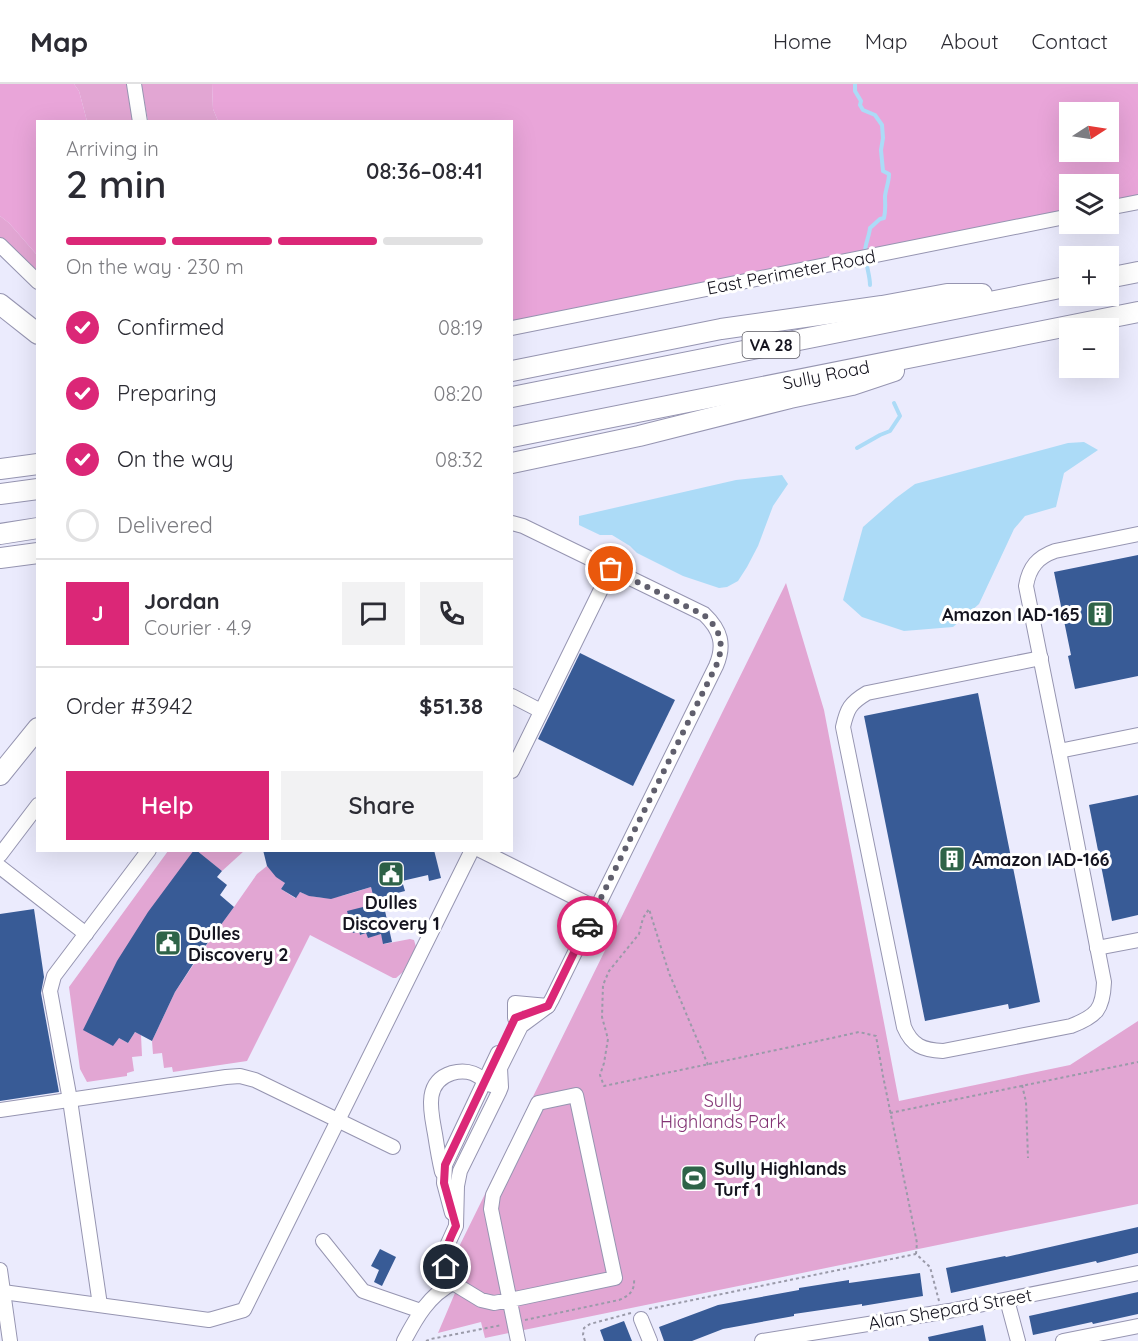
<!DOCTYPE html>
<meta charset="utf-8">
<style>
:root{--surface:#fff;--page:#f2f2f3;--text:#2b2b33;--muted:#7c7c81;--line:#e1e1e2;--accent:#db2777}
body{margin:0;font-family:Quicksand,sans-serif;background:var(--page);color:var(--text);height:100vh;display:flex;flex-direction:column;font-size:22px;white-space:nowrap}
*{box-sizing:border-box;margin:0}
p{font-size:20px;color:var(--muted)}
.icon{flex:none;width:33px;height:33px;fill:none;stroke:currentColor;stroke-width:2;stroke-linecap:round;stroke-linejoin:round}
.map{position:relative;flex:1;overflow:hidden}
.drawer{position:absolute;left:36px;top:36px;width:477px;height:732px;display:flex;flex-direction:column;background:var(--surface);border-radius:0px;box-shadow:0 6px 24px #0002}
.drawer>*{flex:none}
.needle{width:39px;rotate:78deg}
.controls{position:absolute;left:1059px;top:18px;display:grid;gap:12px}
.controls a{display:grid;place-items:center;width:60px;height:60px;border-radius:0px;background:var(--surface);box-shadow:0 6px 24px #0002;font-size:30px}
.pin{position:absolute;display:grid;place-items:center;width:51px;height:51px;color:#fff;margin:-26px;border:3px solid #fff;border-radius:50%;box-shadow:0 2px 6px #0007}
.courier{position:absolute;display:grid;place-items:center;width:60px;height:60px;margin:-30px;border:4px solid #db2777;border-radius:50%;background:#fff;color:#222;box-shadow:0 2px 8px #0007}
.head em{font-style:normal;font-weight:600}
.head div{display:flex;flex-direction:column-reverse}
.head{display:flex;align-items:center;justify-content:space-between;height:102px;padding:0 30px}
h1{font-size:39px;font-weight:600;line-height:45px}
.bar{display:grid;grid-template-columns:repeat(4,1fr);gap:9px 6px;align-content:center;height:72px;padding:0 30px}
.bar i{height:8px;border-radius:4px;background:var(--line)}
.bar .active{background:var(--accent)}
.bar p{grid-column:span 4}
.line{display:flex;align-items:center;gap:15px;padding:0 30px;border-top:2px solid var(--line)}
.line div{flex:1}
.round{display:grid;place-items:center;flex:none;width:63px;height:63px;border-radius:0px;background:var(--page)}
ol{padding:0 30px;list-style:none}
li{display:flex;align-items:center;gap:18px;height:66px}
li p{margin-inline-start:auto}
li .icon{padding:6px;border-radius:50%;background:var(--accent);color:#fff;stroke-width:4}
li:last-child{color:var(--muted)}
li i{width:33px;height:33px;border:3px solid var(--line);border-radius:50%}
.button{display:flex;gap:12px;margin-top:auto;padding:12px 30px}
.button a{flex:1;height:69px;border-radius:0px;background:var(--accent);color:#fff;font-size:24px;font-weight:600;line-height:69px;text-align:center}
.button a+a{background:var(--page);color:var(--text)}
header{display:flex;align-items:center;gap:36px;box-sizing:border-box;height:84px;padding:0 30px;background:var(--surface);border-bottom:2px solid var(--line)}
header strong{font-size:28px}
nav{display:flex;gap:33px;margin-inline-start:auto;font-size:21px}
.map>svg:first-child{display:block}
.green{fill:#e2a6d3}
.forest{fill:#e9a5d9;fill-rule:evenodd}
.water{fill:#acdbf7}
.lines{fill:none;stroke-linecap:round;stroke-linejoin:round}
.stream{stroke:#acdbf7;stroke-width:4}
.building{fill:#385b96}
.minor-casing{stroke:#9695b1;stroke-width:16}
.highway-casing{stroke:#9695b1;stroke-width:22}
.path{stroke:#9a9aa9;stroke-width:2;stroke-dasharray:3 3;stroke-linecap:butt}
.minor{stroke:#fff;stroke-width:14}
.highway{stroke:#fff;stroke-width:20}
.done{stroke:#605f6d;stroke-width:6;stroke-dasharray:0 10.8}
.route{stroke:#db2777;stroke-width:8}
.labels{text-anchor:middle;dominant-baseline:central;stroke-width:6;stroke-linejoin:round;paint-order:stroke}
.shield{fill:#fff;stroke:#5b5a62;stroke-width:1.5}
.shield-label{font-size:16px;font-weight:bold;fill:#15141f}
.street-label{font-size:18px;fill:#15141f;stroke:#fff}
.poi-label{font-size:18px;font-weight:bold;fill:#15141f;stroke:#fff;text-anchor:start}
.park-label{font-size:18px;fill:#833474;stroke:#fff}
</style>
<header>
<strong>Map</strong>
<nav><a>Home</a><a>Map</a><a>About</a><a>Contact</a></nav>
</header>
<div class="map">
<svg width="1138" height="1257" viewBox="0 0 1138 1257">
<rect width="100%" height="100%" fill="#ebebfd"/>
<!-- green -->
<g class="green">
<path d="M74 0H127L133 37H87L79 7Z"/>
<path d="M141 0H212L213 25 218 37H148Z"/>
<path d="M0 132 9 139 37 171V192L0 154Z"/>
<path d="M786 499 824 626 899 1017 1070 981 1138 937V1120L485 1254 481 1238 438 1249 466 1183 453 1175Z"/>
<path d="M168 767H194L119 954 128 959 135 948 141 951 142 972 132 973 134 987 127 989V992L87 998 80 985 69 903Z"/>
<path d="M196 767H244L222 787Z"/>
<path d="M267 782 285 799 281 805 295 814 300 808C328 820 344 811 371 803L375 820 348 828 353 849 359 847 360 851 366 849 368 853 381 850 384 860 410 855 414 856 416 863 403 888 396 894H393L310 851 247 977 173 988 172 983 164 984 162 969 153 970 152 957 175 908 214 850 234 823 257 790Z"/>
</g>
<!-- forest -->
<g class="forest">
<path d="M0 0H74L79 7 87 37 38 38 37 171 9 139 0 132Z"/>
<path d="M212 0H1138V113L1109 119 1108 100H1070L1069 126 512 238V38L218 37 213 25ZM1070 28H1108V68H1070Z"/>
</g>
<!-- water -->
<g class="water">
<path d="M1084 358 1098 366 1064 389 1056 423 1025 432 1014 445 979 520 953 543 904 547 862 533 843 516 863 443 896 414 915 400 1068 359Z"/>
<path d="M782 391 788 400 773 422 758 462 747 483 738 497 727 503 719 504 683 492 637 469 630 462 612 451H600L579 441V432L736 396Z"/>
</g>
<g class="lines">
<!-- stream -->
<g class="stream">
<path d="M855 0V7L861 17 860 21 863 26 875 31 882 41 883 54 881 66 883 87 889 90C889 98 886 104 885 112 885 120 886 126 884 134L880 135 870 144C869 153 865 160 865 168"/>
<path d="M866 176C867 185 870 192 870 201"/>
<path d="M857 364 880 351 890 347 900 332 894 319"/>
</g>
</g>
<!-- building -->
<g class="building">
<path d="M1138 471V592L1075 605 1068 572 1071 571 1054 488Z"/>
<path d="M580 569 675 616 633 702 538 655Z"/>
<path d="M978 609 1040 918 1009 925 1008 920 925 937 864 632Z"/>
<path d="M1138 711V831L1112 837 1089 721Z"/>
<path d="M194 766H196L222 787 217 793 227 801 220 811 234 823 201 868 175 908 152 957 135 948 128 959 119 954 113 962 83 946 117 877 148 828Z"/>
<path d="M263 766H434L441 794 429 797 428 791 402 797 405 807 374 815 371 803 331 815 309 812 300 808 296 814 281 805 285 799 276 793 267 782Z"/>
<path d="M383 818 392 858 383 860 381 850 368 854 366 849 360 851 359 847 353 849 347 827Z"/>
<path d="M34 825 44 893 41 909 59 1008 0 1017V830Z"/>
<path d="M1138 1143V1169L1097 1179 1096 1177 951 1209 946 1184 1005 1172 1006 1173Z"/>
<path d="M380 1165 396 1173 382 1202 374 1198 379 1186 371 1182Z"/>
<path d="M920 1189 923 1212 862 1222V1220L794 1230V1232L723 1245 692 1257H664L659 1243 718 1221 799 1206V1204L849 1196V1199Z"/>
<path d="M1138 1208V1230L1093 1240 1092 1238 1033 1251 1029 1232Z"/>
<path d="M624 1237 632 1257H604L600 1246Z"/>
<path d="M983 1241 986 1257H929L928 1253Z"/>
</g>
<g class="lines">
<defs>
<g id="minor">
<path d="M134 0 140 38"/>
<path d="M1108 124 1138 118"/>
<path d="M0 161 38 198"/>
<path d="M512 244 1070 132"/>
<path d="M512 439 523 442 704 530C721 546 725 561 716 582L552 915 548 922 521 942 500 984 501 1003 499 1008 460 1087 457 1102 456 1142 446 1164 445 1174 446 1183 453 1199 481 1216 494 1219 510 1216 615 1194 576 1011 538 1019 493 1111 491 1125 518 1257"/>
<path d="M1138 450 1055 467C1038 473 1029 483 1026 502L1059 667 1138 651"/>
<path d="M1041 574 867 609C850 619 847 625 843 643L904 943C912 962 923 966 943 967L1071 942C1097 932 1103 925 1104 898L1059 667"/>
<path d="M512 612 541 627"/>
<path d="M512 687 611 485"/>
<path d="M480 766 596 824"/>
<path d="M0 771 38 721"/>
<path d="M0 783 86 850"/>
<path d="M1097 864 1138 856"/>
<path d="M515 934V919L548 922"/>
<path d="M0 1026 226 993 240 992 255 996 393 1063"/>
<path d="M442 1088C439 1075 437 1063 435 1050 431 1028 423 998 452 989 469 984 478 991 491 1001"/>
<path d="M452 1129 444 1099 445 1081 498 969"/>
<path d="M323 1157 363 1207 421 1227"/>
<path d="M0 1186 10 1257"/>
<path d="M3 1208 209 1236 244 1226 472 766"/>
<path d="M1007 1216 1018 1257"/>
<path d="M100 1221 70 1016 50 907 54 892 149 766"/>
<path d="M641 1235 650 1257"/>
<path d="M404 1257C416 1234 429 1211 453 1199"/>
<path d="M762 1257 949 1227 1138 1189"/>
<path d="M1063 1257 1138 1242"/>
</g>
<g id="highway">
<path d="M1108 194 1138 188"/>
<path d="M0 220 38 250"/>
<path d="M512 287 721 245 882 222 947 210H982"/>
<path d="M512 313 1070 202"/>
<path id="s1" d="M512 353 1138 228"/>
<path d="M512 379 639 352 790 314 852 301 894 287"/>
<path d="M0 385 38 380"/>
<path d="M0 410 38 405"/>
<path d="M0 450 38 444"/>
<path d="M0 474 38 469"/>
<path d="M0 691 38 644"/>
</g>
</defs>
<!-- minor casing -->
<use href="#minor" class="minor-casing"/>
<!-- highway casing -->
<use href="#highway" class="highway-casing"/>
<!-- path -->
<g class="path">
<path d="M708 981 669 889 649 825 643 834 639 850 609 887 603 901 602 933 608 955 604 979 600 991 604 1002C689 984 774 967 859 948L876 952 883 992 917 1159 916 1170"/>
<path d="M1022 1001 1026 1018 1028 1074"/>
<path d="M890 1029 1138 978"/>
<path d="M649 1225 916 1170 930 1183 939 1217"/>
<path d="M525 1236 619 1216C629 1212 635 1207 634 1195"/>
<path d="M426 1257 431 1255 502 1241"/>
<path d="M585 1257 583 1251 584 1244 590 1240 631 1229"/>
</g>
<!-- minor -->
<use href="#minor" class="minor"/>
<!-- highway -->
<use href="#highway" class="highway"/>
</g>
<g class="lines">
<!-- done -->
<path class="done" d="M587 842 716 582C725 561 721 546 704 531L611 485"/>
<!-- route -->
<path class="route" d="M446 1183C444 1167 449 1156 456 1142L444 1099 445 1081 515 934 548 922 587 842"/>
</g>
<!-- icons -->
<defs>
<symbol id="building-square" viewBox="-11 -11 22 22"><rect x="-9" y="-9" width="18" height="18" rx="4" fill="#2e6348" stroke="#fff"/><path d="M-4-6H4V6H1V3H-1V6H-4ZM-2.5-4.3h1.7v1.8h-1.7ZM.8-4.3h1.7v1.8H.8ZM-2.5-1h1.7V.8h-1.7ZM.8-1h1.7V.8H.8Z" fill="#fff"/></symbol>
<symbol id="civic-square" viewBox="-11 -11 22 22"><rect x="-9" y="-9" width="18" height="18" rx="4" fill="#2e6348" stroke="#fff"/><path d="M-.6-6.5H3V-4.5H.6V-3L4-1V1h2V6H-6V1h2V-1L-.6-3ZM-1.2 2.5V6h2.4V2.5Z" fill="#fff"/></symbol>
<symbol id="stadium-square" viewBox="-11 -11 22 22"><rect x="-9" y="-9" width="18" height="18" rx="4" fill="#2e6348" stroke="#fff"/><path d="M0-5a6.5 5 0 1 0 0 10a6.5 5 0 1 0 0-10ZM-3.5-1.8h7v3.6h-7Z" fill="#fff"/></symbol>
</defs>
<g fill-rule="evenodd">
<use href="#building-square" x="1085" y="515" width="30" height="30"/>
<use href="#building-square" x="937" y="760" width="30" height="30"/>
<use href="#civic-square" x="376" y="775" width="30" height="30"/>
<use href="#civic-square" x="153" y="844" width="30" height="30"/>
<use href="#stadium-square" x="679" y="1079" width="30" height="30"/>
</g>
<g class="labels">
<!-- shield labels -->
<rect class="shield" x="742.5" y="248" width="57" height="26" rx="4.5"/>
<g class="shield-label">
<text x="771" y="261">VA 28</text>
</g>
<!-- street labels -->
<g class="street-label">
<text transform="translate(791 188) rotate(-11)">East Perimeter Road</text>
<text stroke="none"><textPath href="#s1" startOffset="320">Sully Road</textPath></text>
<text transform="translate(950 1225) rotate(-10)">Alan Shepard Street</text>
</g>
<!-- poi labels -->
<g class="poi-label">
<text x="1080" y="530" text-anchor="end">Amazon IAD-165</text>
<text x="972" y="775">Amazon IAD-166</text>
<text x="391" y="818" text-anchor="middle">Dulles<tspan x="391" dy="21">Discovery 1</tspan></text>
<text x="188" y="849">Dulles<tspan x="188" dy="21">Discovery 2</tspan></text>
<text x="714" y="1084">Sully Highlands<tspan x="714" dy="21">Turf 1</tspan></text>
</g>
<!-- park labels -->
<g class="park-label">
<text x="723" y="1016">Sully<tspan x="723" dy="21">Highlands Park</tspan></text>
</g>
</g>
</svg>
<div class="controls">
<a><svg class="needle" viewBox="-14 -14 28 28"><path d="M0-13l5 13h-10z" fill="#e53935"/><path d="M0 13l5-13h-10z" fill="#7c7c81"/></svg></a>
<a><svg class="icon" aria-label="layers" viewBox="0 0 24 24"><path d="M12 4l9 5-9 5-9-5zM3 14l9 5 9-5"/></svg></a>
<a>+</a>
<a>−</a>
</div>
<div class="pin" style="left:611px;top:485px;background:#ea580c"><svg class="icon" aria-label="bag" viewBox="0 0 24 24"><path d="M5 8h14l-1 12H6zM9 8a3 3 0 0 1 6 0"/></svg></div>
<div class="pin" style="left:446px;top:1183px;background:#1f2937"><svg class="icon" aria-label="home" viewBox="0 0 24 24"><path d="M3 11l9-7 9 7M6 9v11h12V9"/></svg></div>
<div class="courier" style="left:587px;top:842px"><svg class="icon" aria-label="car" viewBox="0 0 24 24"><path d="M5 17H2v-5l4-1 3-4h7l3 4 3 1v5h-3M9 17h6M6 11h13"/><circle cx="7" cy="17" r="2"/><circle cx="17" cy="17" r="2"/></svg></div>
<section class="drawer">
<div class="head"><div><h1>2 min</h1><p>Arriving in</p></div><em>08:36–08:41</em></div>
<div class="bar"><i class="active"></i><i class="active"></i><i class="active"></i><i></i><p>On the way · 230 m</p></div>
<ol>
<li><svg class="icon" aria-label="check" viewBox="0 0 24 24"><path d="M5 12l5 5 9-10"/></svg>Confirmed<p>08:19</p></li>
<li><svg class="icon" aria-label="check" viewBox="0 0 24 24"><path d="M5 12l5 5 9-10"/></svg>Preparing<p>08:20</p></li>
<li><svg class="icon" aria-label="check" viewBox="0 0 24 24"><path d="M5 12l5 5 9-10"/></svg>On the way<p>08:32</p></li>
<li><i></i>Delivered</li>
</ol>
<div class="line" style="height:108px"><b class="round" style="background:var(--accent);color:#fff">J</b><div><b>Jordan</b><p>Courier · 4.9</p></div><a class="round"><svg class="icon" aria-label="chat" viewBox="0 0 24 24"><path d="M4 5h16v11H9l-5 4z"/></svg></a><a class="round"><svg class="icon" aria-label="phone" viewBox="0 0 24 24"><path d="M5 4h4l2 5-3 2q2 4 5 5l2-3 5 2v4C11 20 4 13 5 4z"/></svg></a></div>
<div class="line" style="height:78px"><div>Order #3942</div><b>$51.38</b></div>
<div class="button"><a>Help</a><a>Share</a></div>
</section>
</div>
